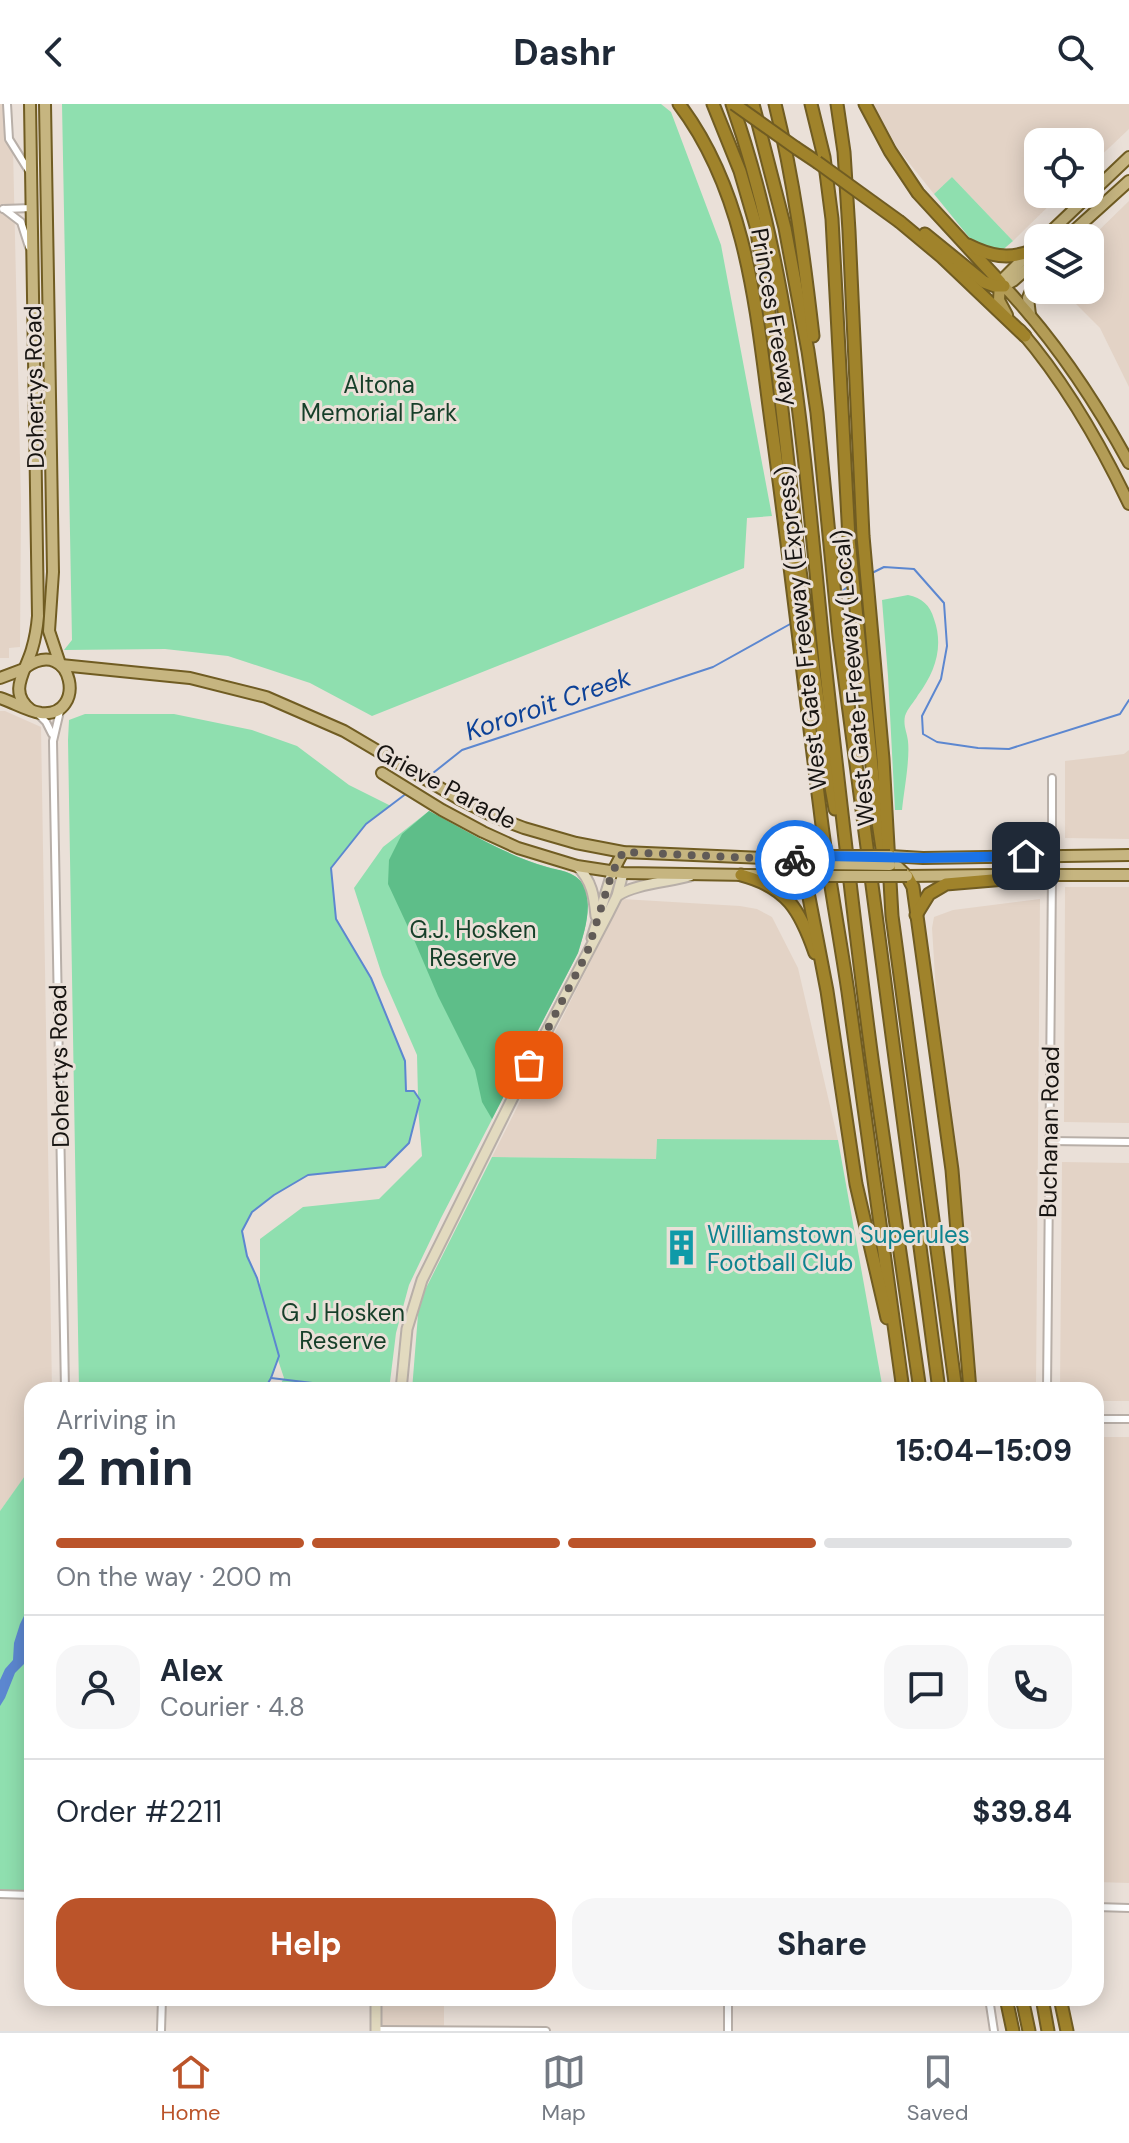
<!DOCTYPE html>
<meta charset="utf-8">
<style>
:root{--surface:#fff;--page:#f6f6f7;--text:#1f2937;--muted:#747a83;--line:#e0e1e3;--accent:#bb542a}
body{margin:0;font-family:"DM Sans",sans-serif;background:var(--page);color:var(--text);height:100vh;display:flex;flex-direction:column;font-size:30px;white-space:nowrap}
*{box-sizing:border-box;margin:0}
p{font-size:26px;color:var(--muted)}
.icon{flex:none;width:44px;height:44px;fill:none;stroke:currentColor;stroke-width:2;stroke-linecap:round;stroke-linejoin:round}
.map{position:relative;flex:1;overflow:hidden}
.drawer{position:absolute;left:24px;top:1278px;width:1080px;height:624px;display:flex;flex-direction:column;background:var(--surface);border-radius:24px;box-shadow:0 4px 20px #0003}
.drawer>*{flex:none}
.fabs{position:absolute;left:1024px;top:24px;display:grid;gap:16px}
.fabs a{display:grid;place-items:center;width:80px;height:80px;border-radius:16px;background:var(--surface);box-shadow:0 4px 20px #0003;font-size:40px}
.pin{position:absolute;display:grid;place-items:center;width:68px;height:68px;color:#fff;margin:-34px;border-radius:16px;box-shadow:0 4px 12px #0006}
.courier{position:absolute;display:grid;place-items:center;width:80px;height:80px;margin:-40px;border:6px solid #1a73e8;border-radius:50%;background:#fff;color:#222;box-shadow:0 2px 10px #0007}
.summary em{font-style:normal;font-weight:700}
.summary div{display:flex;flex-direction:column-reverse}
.summary{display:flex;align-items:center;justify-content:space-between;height:136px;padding:0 32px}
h1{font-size:52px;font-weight:700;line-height:60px}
.bar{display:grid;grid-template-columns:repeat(4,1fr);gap:12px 8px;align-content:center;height:96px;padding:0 32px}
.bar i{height:10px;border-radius:6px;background:var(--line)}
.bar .active{background:var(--accent)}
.bar p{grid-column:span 4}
.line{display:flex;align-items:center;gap:20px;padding:0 32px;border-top:2px solid var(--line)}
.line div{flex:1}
.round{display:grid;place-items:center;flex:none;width:84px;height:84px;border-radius:24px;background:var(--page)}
.action{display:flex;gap:16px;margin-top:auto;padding:16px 32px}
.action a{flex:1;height:92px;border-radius:24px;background:var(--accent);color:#fff;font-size:32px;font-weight:700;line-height:92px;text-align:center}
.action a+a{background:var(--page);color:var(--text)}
header{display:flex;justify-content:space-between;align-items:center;height:104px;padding:0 32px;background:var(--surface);font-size:36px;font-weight:700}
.dock{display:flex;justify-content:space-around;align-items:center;height:112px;border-top:2px solid var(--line);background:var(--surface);font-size:22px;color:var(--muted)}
.dock a{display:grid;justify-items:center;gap:4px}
.dock .active{color:var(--accent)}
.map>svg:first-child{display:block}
.built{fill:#e3d3c6}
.green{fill:#8fdfaf;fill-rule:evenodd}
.forest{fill:#5ebe89}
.water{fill:#5c87d0}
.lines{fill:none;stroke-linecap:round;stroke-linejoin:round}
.stream{stroke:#5c87d0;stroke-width:2}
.minor-casing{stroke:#b8afa8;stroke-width:10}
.secondary-casing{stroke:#b8afa8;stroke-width:13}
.primary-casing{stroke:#705c22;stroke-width:14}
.trunk-casing{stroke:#705c22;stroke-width:14}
.motorway-casing{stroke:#705c22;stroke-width:15}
.minor{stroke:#fff;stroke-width:6}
.secondary{stroke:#e2dabf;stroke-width:9}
.primary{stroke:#c6b580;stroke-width:10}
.trunk{stroke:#b39c56;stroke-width:10}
.motorway{stroke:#a0832b;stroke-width:11}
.primary-bridge-casing{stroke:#705c22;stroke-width:14;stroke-linecap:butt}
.motorway-bridge-casing{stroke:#705c22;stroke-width:15;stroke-linecap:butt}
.primary-bridge{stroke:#c6b580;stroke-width:10}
.motorway-bridge{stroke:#a0832b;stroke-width:11}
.done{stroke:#615b57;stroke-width:8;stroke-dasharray:0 14.4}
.route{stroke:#1a73e8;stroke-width:10}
.labels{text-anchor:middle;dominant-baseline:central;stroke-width:6;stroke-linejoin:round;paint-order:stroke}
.street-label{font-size:24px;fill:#171411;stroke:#eae0d8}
.park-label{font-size:24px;fill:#163f29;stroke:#eae0d8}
.culture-label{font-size:24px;fill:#0d838f;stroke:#eae0d8;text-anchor:start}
.water-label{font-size:26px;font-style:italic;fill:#0d4298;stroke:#eae0d8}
</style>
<header><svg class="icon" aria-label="back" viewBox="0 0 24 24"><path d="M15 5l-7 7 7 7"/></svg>Dashr<svg class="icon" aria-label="search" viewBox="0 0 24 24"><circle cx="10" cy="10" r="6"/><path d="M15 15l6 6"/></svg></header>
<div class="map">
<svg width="1129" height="1927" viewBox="0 0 1129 1927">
<rect width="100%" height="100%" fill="#eae0d8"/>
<!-- built -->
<g class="built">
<path d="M0 0H12L21 399 20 543 9 544V554H0Z"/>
<path d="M873 0H1129V25L1090 62V38H1038V90H1061L1013 137 952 73 934 90 898 45Z"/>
<path d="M1129 97V283L1100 224 1062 186H1090V135Z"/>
<path d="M0 607H5L41 623 52 1286H32V1363L0 1407Z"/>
<path d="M1129 646V735L1065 734V657L1124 650Z"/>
<path d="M1065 783H1129V1019L1064 1018Z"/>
<path d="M622 795 740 802 757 805 772 813 798 864 838 1036 657 1035 656 1055 492 1053Z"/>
<path d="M1040 795 1036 1286H969L946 1051 932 824 934 813 953 806Z"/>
<path d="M1062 1058 1129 1059V1297H1096V1286H1060Z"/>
<path d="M1096 1333H1129V1779L1096 1778Z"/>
<path d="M382 1894H444V1922H381Z"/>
</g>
<!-- green -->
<g class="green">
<path d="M62 0H661L671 8 721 141 772 412 747 414 744 464 372 612 310 579 228 552 165 545 64 546 72 536Z"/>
<path d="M952 73 1013 137 999 149 973 138 934 90Z"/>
<path d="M908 491C922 494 930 501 934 515 944 543 935 568 918 591 914 598 907 605 905 612 903 622 907 628 908 637 910 656 904 686 902 706H895L888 572 882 496Z"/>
<path d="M85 610H174L252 626 297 642 349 681 391 702 366 720 331 764 336 815 371 874 405 957 406 986 414 987 418 993 417 951 382 871 354 784 383 743 429 707C467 727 505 751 547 763 561 767 577 768 584 782 593 803 584 829 578 849L441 1114 409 1181 396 1229 389 1286H277L284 1274 278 1256 271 1274 264 1286H79L68 636 69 616ZM418 1003 422 1052 379 1095 303 1103 260 1135V1183L247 1152 242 1127 252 1108 274 1091 308 1071 385 1063 409 1039Z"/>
<path d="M657 1035 838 1036 883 1286H412L419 1198 492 1053 656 1055Z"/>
<path d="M32 1362V1788L0 1787V1407Z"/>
</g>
<!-- forest -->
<path class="forest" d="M429 707C467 727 505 751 547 763 561 767 577 768 584 782 593 803 584 829 578 849L492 1015 482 998 475 966 438 892 415 838 388 780 389 756 402 730Z"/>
<!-- water -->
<path class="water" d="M32 1496V1552L15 1569 5 1594 0 1602V1576L5 1565 13 1556 14 1539 20 1520Z"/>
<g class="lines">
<!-- stream -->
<g class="stream">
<path d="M872 469 884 463 914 465 944 499 947 542 941 575 922 612 923 630 937 638 978 644 1009 645 1120 610 1129 596"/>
<path d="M838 490 849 482"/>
<path d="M428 673 462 646 713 563 792 519"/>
<path d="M271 1274 329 1281 378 1284"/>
<path d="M264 1286 271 1274 279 1252 257 1174 247 1152 242 1127 252 1108 274 1091 308 1071 385 1063 409 1039 420 996 414 987H406L405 957 371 874 336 815 331 764 366 720 407 689"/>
</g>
<defs>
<g id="minor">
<path d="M7 0 9 35 29 67"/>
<path d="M3 105 32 104"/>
<path d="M4 105 21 118 29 143"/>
<path d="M60 607 53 637 65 1286"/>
<path d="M38 610 46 618 52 630"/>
<path d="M1052 751V674"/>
<path d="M1049 1037 1129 1038"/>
<path d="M1047 1286 1052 771"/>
<path d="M1096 1315H1129"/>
<path d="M0 1790 32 1791"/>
<path d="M1096 1803 1129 1804"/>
<path d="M989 1894 994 1927"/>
<path d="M376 1926 546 1927"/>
<path d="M161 1927 162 1894"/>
<path d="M728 1927V1894"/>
</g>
<g id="secondary">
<path d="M577 762C592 777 594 792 596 812"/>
<path d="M617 792C634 780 669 778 690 772"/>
<path d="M592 834 612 769"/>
<path d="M401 1286 407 1225 422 1176 529 961 608 810 617 792 623 769"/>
<path d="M376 1927V1894"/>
</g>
<g id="primary">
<path d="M30 0 38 512C37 524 35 535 32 545 26 567 7 588 31 606"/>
<path d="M45 0 53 468 49 527 60 560"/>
<path d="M1044 134 1129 53"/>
<path d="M1066 134 1129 77"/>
<path d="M1000 178 1038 140"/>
<path d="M1004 182 1013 177 1038 155"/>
<path d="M1030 211 1028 194 1038 170"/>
<path d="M61 561 190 574 266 593 344 627 459 695 495 713 524 724 576 739 623 748 814 756"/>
<path d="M0 574 24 565"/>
<path d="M0 594C13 598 27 607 41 609 88 614 73 531 26 563"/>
<path d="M382 669 442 706 483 728 518 744 577 762 623 769 813 772"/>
<path d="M890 752 923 754 1129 751"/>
<path d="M890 761 898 763 907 772 995 771"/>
<path d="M612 769 623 748"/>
<path d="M1047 771H1129"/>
</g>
<g id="trunk">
<path d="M1007 211 999 196 1000 178C1052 232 1093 293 1129 359"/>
<path d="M1020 226C1065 278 1099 337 1129 400"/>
</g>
<g id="motorway">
<path d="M679 0C751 95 757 219 773 332 790 456 804 581 820 705 827 766 839 827 848 888 867 1020 884 1153 903 1286"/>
<path d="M713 0 740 67 756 122 760 147 777 261 800 466 828 667 835 705"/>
<path d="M732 0C798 188 806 389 828 586 842 711 856 837 873 962 888 1070 905 1178 920 1286"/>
<path d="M753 0 785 124 808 247 817 309 839 532 939 1286"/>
<path d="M775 0C794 76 804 154 813 232"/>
<path d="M811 0 824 53 832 115 849 435 877 712 883 751"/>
<path d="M837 0 844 48 849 127 863 432 883 655 892 812 956 1286"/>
<path d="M865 0 890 47 918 89 1000 178"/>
<path d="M796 44 817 58"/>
<path d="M900 118 942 153 1025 232"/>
<path d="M925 130 984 178 995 182H1004"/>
<path d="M968 141C990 152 1008 156 1031 147"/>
<path d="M741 771C787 783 800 806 815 849"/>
<path d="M807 772V783L827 887 856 1080 887 1214"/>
<path d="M907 772 913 783 952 1066 970 1286"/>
<path d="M916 811 929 790 946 780 1052 771"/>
<path d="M1006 1894 1013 1927"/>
<path d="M1022 1894 1029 1927"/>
<path d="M1042 1894 1048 1927"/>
<path d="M1060 1894 1067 1927"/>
</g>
</defs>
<!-- minor casing -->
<use href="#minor" class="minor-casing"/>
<!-- secondary casing -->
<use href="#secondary" class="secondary-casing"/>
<!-- primary casing -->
<use href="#primary" class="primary-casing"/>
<!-- trunk casing -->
<use href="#trunk" class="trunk-casing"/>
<!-- motorway casing -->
<use href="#motorway" class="motorway-casing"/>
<!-- minor -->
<use href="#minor" class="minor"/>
<!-- secondary -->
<use href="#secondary" class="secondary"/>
<!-- primary -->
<use href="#primary" class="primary"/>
<!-- trunk -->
<use href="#trunk" class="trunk"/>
<!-- motorway -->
<use href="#motorway" class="motorway"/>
<defs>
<g id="primary-bridge">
<path d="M814 756 826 760 890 761"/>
<path d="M816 756 826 752H890"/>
<path d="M819 772H907"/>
</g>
<g id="motorway-bridge">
<path d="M734 0 796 44"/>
<path d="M817 58 900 118"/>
</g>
</defs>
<!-- primary-bridge casing -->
<use href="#primary-bridge" class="primary-bridge-casing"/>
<!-- motorway-bridge casing -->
<use href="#motorway-bridge" class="motorway-bridge-casing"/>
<!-- primary-bridge -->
<use href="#primary-bridge" class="primary-bridge"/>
<!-- motorway-bridge -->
<use href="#motorway-bridge" class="motorway-bridge"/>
</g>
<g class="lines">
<!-- done -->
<path class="done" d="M529 961 587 849 612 769 623 748 795 756"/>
<!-- route -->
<path class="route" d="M795 756H814L826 752 923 754 1026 752"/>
</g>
<!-- icons -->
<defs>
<symbol id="building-bare" viewBox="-9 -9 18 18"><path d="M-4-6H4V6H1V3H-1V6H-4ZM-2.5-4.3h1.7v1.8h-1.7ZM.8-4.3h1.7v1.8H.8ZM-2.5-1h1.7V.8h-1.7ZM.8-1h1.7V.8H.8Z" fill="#0f9aa8" stroke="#eae0d8" stroke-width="2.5" paint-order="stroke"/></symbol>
</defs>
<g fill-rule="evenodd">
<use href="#building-bare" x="656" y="1118" width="51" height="51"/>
</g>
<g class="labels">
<!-- street labels -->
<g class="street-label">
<text transform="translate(775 213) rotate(80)">Princes Freeway</text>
<text transform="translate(34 283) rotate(-91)">Dohertys Road</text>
<text transform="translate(801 524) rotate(-96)">West Gate Freeway (Express)</text>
<text transform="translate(853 574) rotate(-95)">West Gate Freeway (Local)</text>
<text transform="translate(446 682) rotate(28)">Grieve Parade</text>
<text transform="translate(59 962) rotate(-91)">Dohertys Road</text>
<text transform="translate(1049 1028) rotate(-89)">Buchanan Road</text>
</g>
<!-- park labels -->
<g class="park-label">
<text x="379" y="280">Altona<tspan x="379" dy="28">Memorial Park</tspan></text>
<text x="473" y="825">G.J. Hosken<tspan x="473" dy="28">Reserve</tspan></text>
<text x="343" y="1208">G J Hosken<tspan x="343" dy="28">Reserve</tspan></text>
</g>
<!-- culture labels -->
<g class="culture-label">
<text x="707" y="1130">Williamstown Superules<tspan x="707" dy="28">Football Club</tspan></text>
</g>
<!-- water labels -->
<g class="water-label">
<text transform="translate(548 600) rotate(-19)">Kororoit Creek</text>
</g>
</g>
</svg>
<div class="fabs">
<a><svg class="icon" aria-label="locate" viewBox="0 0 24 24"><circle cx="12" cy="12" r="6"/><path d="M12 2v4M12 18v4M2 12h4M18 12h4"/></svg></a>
<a><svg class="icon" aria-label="layers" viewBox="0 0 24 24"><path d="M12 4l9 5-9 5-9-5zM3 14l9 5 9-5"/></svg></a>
</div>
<div class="pin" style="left:529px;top:961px;background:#ea580c"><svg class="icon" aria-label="bag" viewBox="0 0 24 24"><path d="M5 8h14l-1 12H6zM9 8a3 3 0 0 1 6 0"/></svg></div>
<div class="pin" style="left:1026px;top:752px;background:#1f2937"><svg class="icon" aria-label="home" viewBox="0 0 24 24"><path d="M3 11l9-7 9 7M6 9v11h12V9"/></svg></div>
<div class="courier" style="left:795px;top:756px"><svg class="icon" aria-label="bike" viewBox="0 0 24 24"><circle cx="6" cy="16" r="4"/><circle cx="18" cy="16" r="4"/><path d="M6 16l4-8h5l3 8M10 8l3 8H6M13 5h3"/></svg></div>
<section class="drawer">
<div class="summary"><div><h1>2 min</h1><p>Arriving in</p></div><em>15:04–15:09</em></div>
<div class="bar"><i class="active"></i><i class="active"></i><i class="active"></i><i></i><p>On the way · 200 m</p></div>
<div class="line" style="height:144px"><a class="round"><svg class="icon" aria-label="person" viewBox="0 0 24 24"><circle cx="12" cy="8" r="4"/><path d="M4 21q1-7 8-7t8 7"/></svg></a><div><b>Alex</b><p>Courier · 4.8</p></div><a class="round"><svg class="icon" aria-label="chat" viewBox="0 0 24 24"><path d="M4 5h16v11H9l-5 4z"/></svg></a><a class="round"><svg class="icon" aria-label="phone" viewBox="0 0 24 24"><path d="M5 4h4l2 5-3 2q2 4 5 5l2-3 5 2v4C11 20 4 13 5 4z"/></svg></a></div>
<div class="line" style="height:104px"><div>Order #2211</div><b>$39.84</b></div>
<div class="action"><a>Help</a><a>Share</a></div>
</section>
</div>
<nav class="dock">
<a class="active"><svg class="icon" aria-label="home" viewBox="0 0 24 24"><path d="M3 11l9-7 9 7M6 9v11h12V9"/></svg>Home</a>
<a><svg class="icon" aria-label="map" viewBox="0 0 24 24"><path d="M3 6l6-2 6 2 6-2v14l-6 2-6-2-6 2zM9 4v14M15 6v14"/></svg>Map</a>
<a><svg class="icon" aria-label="saved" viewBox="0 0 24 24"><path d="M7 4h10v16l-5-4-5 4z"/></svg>Saved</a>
</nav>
